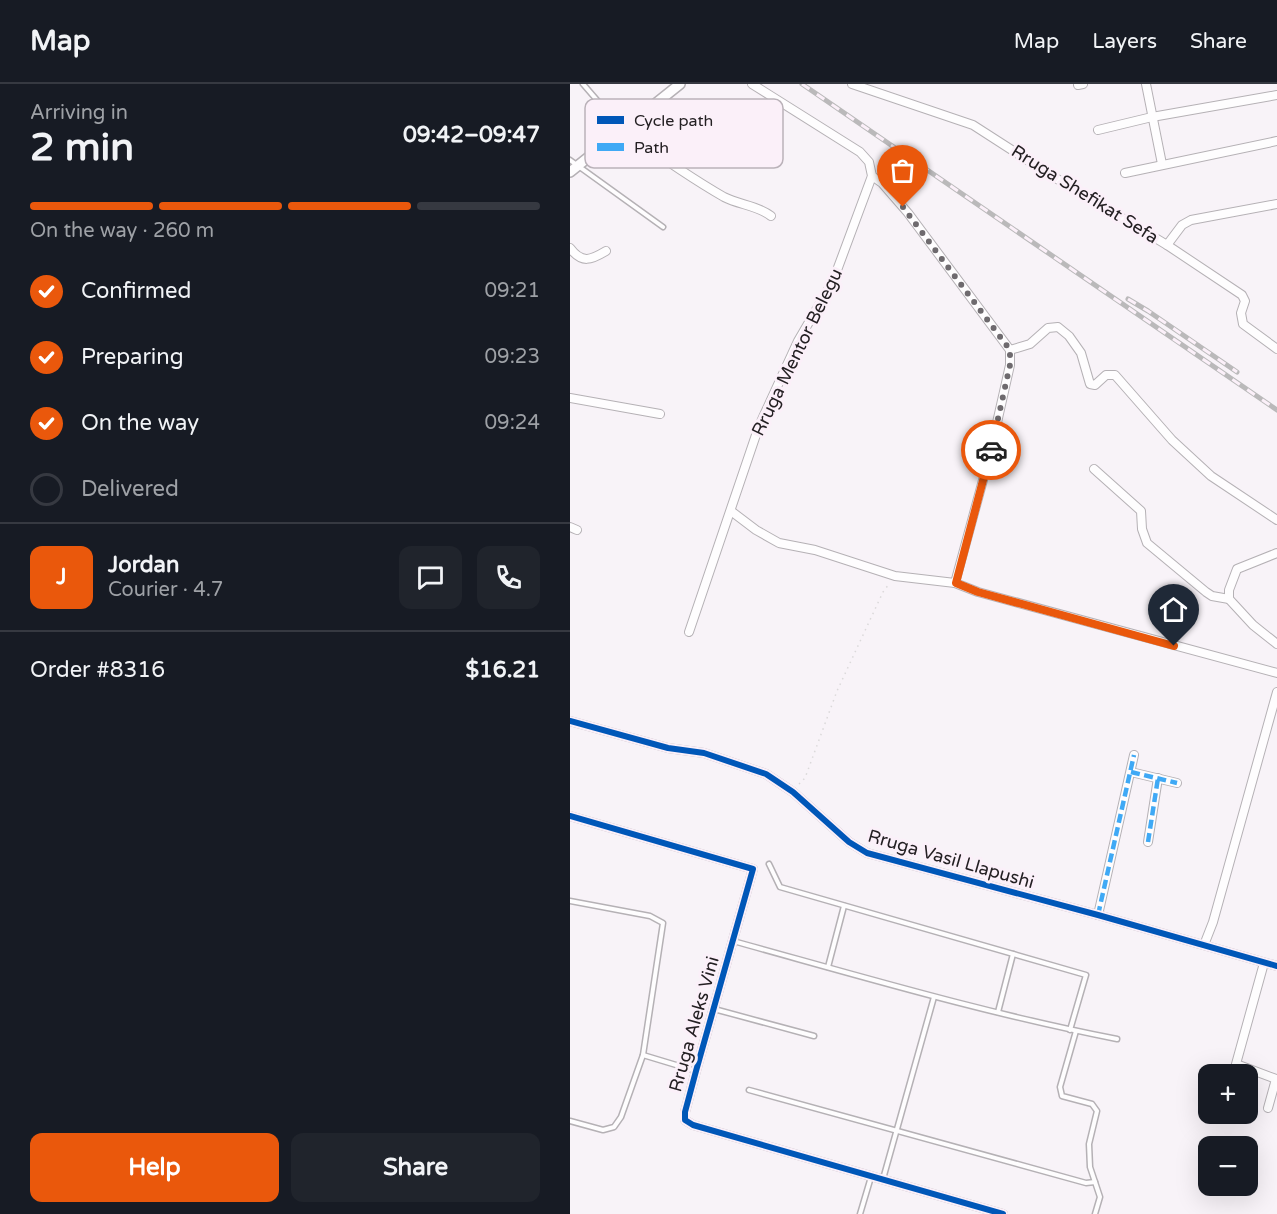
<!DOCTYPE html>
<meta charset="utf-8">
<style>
:root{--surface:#171b24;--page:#20242c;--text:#f1f3f6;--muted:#9ea1a6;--line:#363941;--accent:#ea580c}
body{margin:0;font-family:"Varela Round",sans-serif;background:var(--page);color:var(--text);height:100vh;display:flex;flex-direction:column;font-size:22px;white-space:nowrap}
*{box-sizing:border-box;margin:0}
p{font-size:20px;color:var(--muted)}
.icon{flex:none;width:33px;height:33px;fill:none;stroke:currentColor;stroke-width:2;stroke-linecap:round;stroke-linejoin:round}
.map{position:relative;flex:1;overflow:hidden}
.panel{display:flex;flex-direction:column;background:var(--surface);width:570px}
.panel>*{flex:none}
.controls{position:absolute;left:628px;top:980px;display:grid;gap:12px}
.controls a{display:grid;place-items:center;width:60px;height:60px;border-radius:12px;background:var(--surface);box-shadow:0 6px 24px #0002;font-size:30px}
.pin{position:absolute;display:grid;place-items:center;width:51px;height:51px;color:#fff;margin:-62px -26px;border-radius:50% 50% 50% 0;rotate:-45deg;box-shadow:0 0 6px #0007}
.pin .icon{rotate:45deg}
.courier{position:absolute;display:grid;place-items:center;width:60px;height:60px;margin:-30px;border:4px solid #ea580c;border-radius:50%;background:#fff;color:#222;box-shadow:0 2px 8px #0007}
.overview em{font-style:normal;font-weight:800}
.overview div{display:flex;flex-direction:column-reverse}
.overview{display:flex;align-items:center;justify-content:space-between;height:102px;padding:0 30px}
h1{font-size:39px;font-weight:800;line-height:45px}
.bar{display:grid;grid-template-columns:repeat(4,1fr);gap:9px 6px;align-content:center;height:72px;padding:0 30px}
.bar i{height:8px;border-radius:4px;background:var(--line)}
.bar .on{background:var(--accent)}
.bar p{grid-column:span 4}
.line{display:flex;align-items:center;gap:15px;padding:0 30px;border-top:2px solid var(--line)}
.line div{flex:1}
.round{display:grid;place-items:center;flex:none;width:63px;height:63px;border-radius:12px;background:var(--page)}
ol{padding:0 30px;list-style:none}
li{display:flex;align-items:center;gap:18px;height:66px}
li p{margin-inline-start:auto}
li .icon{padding:6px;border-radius:50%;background:var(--accent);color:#fff;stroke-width:4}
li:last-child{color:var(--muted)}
li i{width:33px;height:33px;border:3px solid var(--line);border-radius:50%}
.button{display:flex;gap:12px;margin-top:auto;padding:12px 30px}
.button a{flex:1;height:69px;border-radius:12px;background:var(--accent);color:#fff;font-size:24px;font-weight:800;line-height:69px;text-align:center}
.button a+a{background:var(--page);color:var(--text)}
header{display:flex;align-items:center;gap:36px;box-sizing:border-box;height:84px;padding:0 30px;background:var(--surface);border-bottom:2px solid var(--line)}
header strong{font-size:28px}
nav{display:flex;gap:33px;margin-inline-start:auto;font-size:21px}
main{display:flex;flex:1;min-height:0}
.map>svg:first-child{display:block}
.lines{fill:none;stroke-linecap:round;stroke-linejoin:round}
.service-casing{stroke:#b5b1b5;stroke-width:7}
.minor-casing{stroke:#b5b1b5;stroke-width:10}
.tertiary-casing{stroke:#b5b1b5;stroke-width:12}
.path{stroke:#dbd9da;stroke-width:1.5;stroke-dasharray:1.5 4.5;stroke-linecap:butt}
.service{stroke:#fefdfe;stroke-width:4}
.minor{stroke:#fefdfe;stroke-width:8}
.tertiary{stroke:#fefdfe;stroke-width:9}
.rail-casing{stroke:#bab9ba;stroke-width:5}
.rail{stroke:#fbf0f9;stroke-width:3;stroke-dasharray:9;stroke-linecap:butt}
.quiet{stroke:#3fa9f5;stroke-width:4.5;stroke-dasharray:9 4.5;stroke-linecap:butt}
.cycleway-casing{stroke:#fbf0f9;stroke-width:10}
.cycleway{stroke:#0057b8;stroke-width:6}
.done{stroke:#6e6a6e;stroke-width:6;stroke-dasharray:0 10.8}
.route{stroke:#ea580c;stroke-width:8}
.labels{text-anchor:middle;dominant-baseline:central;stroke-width:6;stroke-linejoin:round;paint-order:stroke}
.street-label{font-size:18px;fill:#242023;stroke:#fbf0f9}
.key{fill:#fbf0f9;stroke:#bab2b9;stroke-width:1.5}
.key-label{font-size:16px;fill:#242023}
</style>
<header>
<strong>Map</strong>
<nav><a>Map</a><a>Layers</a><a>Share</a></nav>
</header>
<main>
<section class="panel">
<div class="overview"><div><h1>2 min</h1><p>Arriving in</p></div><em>09:42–09:47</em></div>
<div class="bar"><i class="on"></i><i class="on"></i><i class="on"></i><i></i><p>On the way · 260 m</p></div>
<ol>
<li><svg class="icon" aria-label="check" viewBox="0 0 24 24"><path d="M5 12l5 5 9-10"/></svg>Confirmed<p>09:21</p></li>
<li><svg class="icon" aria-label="check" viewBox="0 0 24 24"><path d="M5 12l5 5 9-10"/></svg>Preparing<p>09:23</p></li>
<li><svg class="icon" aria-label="check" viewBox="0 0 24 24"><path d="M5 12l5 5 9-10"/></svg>On the way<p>09:24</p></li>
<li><i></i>Delivered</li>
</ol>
<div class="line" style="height:108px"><b class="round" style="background:var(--accent);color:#fff">J</b><div><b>Jordan</b><p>Courier · 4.7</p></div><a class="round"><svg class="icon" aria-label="chat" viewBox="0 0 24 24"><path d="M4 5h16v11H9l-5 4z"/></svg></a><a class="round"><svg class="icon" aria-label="phone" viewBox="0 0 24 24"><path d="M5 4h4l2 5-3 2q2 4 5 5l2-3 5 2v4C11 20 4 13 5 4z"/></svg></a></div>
<div class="line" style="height:78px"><div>Order #8316</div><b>$16.21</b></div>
<div class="button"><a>Help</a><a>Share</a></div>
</section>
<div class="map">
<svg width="707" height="1130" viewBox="0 0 707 1130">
<rect width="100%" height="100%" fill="#f8f3f8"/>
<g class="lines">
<defs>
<g id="service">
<path d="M13 0 52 45"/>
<path d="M0 76 93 143"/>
<path d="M199 780 210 803 516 891 500 946"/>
<path d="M0 817 80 832 93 839 73 971 51 1033 44 1043 33 1046 0 1037"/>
<path d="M163 857C290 892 418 930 547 955"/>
<path d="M258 883 274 822"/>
<path d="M144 925 244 952"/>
<path d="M428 928 443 870"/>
<path d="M506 947 490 1003 492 1012 522 1020 527 1027 519 1060 520 1083 530 1113 525 1130"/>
<path d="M73 971 126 987"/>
<path d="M179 1006 516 1099 525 1098"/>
<path d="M313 1095 364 913"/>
<path d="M290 1130 301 1093"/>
</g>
<g id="minor">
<path d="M282 0 403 41 479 90 597 161 672 211 675 217 671 229 673 240 707 265"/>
<path d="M576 0 592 80"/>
<path d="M508 1 513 0"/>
<path d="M53 46C85 69 119 93 154 113 169 121 187 121 201 132"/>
<path d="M528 46 582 33 707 11"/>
<path d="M555 89 707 57"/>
<path d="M302 92 312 99 338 129 440 266V281L419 374 385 499"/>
<path d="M597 161 612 141 621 136 707 120"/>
<path d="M0 164C12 180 21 176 36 167"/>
<path d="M440 266 460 260 478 244 488 243 499 252 511 269 520 300 525 301 536 291H545L602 356 641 392 707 436"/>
<path d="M0 314 90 330"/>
<path d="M524 385 571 427 572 445 577 459 636 508 642 512 659 515"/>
<path d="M161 427 186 446 209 459 245 466 325 492 385 499 408 508 707 589"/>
<path d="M0 443 7 446"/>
<path d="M707 469 667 485 659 506V515L683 541 707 560"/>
<path d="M119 548 189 342 228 257 263 197 302 92 299 78 290 68 182 0"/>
<path d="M0 637 98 664 134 669 196 690 223 708 279 758 297 769 528 831 707 882"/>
<path d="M561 688 607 699"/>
<path d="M0 732 183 785 126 987 115 1028V1036L123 1041 433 1130"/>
<path d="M578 758 588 694"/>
<path d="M528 831 564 671"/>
<path d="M634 861 643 838 707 608"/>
<path d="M694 879 666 980 706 995 698 1024"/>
</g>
<path id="tertiary" d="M0 88 110 0"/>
</defs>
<!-- service casing -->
<use href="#service" class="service-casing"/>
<!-- minor casing -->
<use href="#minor" class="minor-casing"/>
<!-- tertiary casing -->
<use href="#tertiary" class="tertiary-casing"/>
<!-- path -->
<path class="path" d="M229 700 235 694 267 607 313 508 319 500"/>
<!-- service -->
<use href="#service" class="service"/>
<!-- minor -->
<use href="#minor" class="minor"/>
<!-- tertiary -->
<use href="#tertiary" class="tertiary"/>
<defs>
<g id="rail">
<path d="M232 0 707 326"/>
<path d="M558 215 578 227 667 288"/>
</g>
</defs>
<!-- rail casing -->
<use href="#rail" class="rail-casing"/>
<!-- rail -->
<use href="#rail" class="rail"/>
<!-- quiet -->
<g class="quiet">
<path d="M561 688 607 699"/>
<path d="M578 758 588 694"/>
<path d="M528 831 564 671"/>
</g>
<defs>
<g id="cycleway">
<path d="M0 637 98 664 134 669 196 690 223 708 279 758 297 769 528 831 707 882"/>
<path d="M0 732 183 785 126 987 115 1028V1036L123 1041 433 1130"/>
</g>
</defs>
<!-- cycleway casing -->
<use href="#cycleway" class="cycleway-casing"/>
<!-- cycleway -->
<use href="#cycleway" class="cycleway"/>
</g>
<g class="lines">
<!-- done -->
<path class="done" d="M333 123 440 266V281L421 366"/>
<!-- route -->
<path class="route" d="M421 366 386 499 408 508 604 562"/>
</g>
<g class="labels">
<!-- street labels -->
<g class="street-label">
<text transform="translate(515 110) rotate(32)">Rruga Shefikat Sefa</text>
<text transform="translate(227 268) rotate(-64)">Rruga Mentor Belegu</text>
<text transform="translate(381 775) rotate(16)">Rruga Vasil Llapushi</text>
<text transform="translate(124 940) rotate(-74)">Rruga Aleks Vini</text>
</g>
</g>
<!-- legend -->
<rect x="15" y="15" width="198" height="69" rx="9" class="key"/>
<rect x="27" y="32" width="27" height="8" fill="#0057b8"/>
<rect x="27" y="59" width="27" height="8" fill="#3fa9f5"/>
<g class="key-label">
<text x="64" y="42">Cycle path</text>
<text x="64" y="69">Path</text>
</g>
</svg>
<div class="controls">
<a>+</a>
<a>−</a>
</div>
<div class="pin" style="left:333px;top:123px;background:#ea580c"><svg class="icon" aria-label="bag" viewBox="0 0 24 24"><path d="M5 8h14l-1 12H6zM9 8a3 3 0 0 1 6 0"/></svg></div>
<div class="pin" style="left:604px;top:562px;background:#1f2937"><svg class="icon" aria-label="home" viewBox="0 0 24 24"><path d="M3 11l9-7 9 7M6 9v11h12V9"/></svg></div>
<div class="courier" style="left:421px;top:366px"><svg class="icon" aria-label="car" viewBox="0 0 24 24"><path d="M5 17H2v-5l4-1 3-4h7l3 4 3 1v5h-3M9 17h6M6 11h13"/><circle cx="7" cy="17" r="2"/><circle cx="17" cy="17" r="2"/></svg></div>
</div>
</main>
